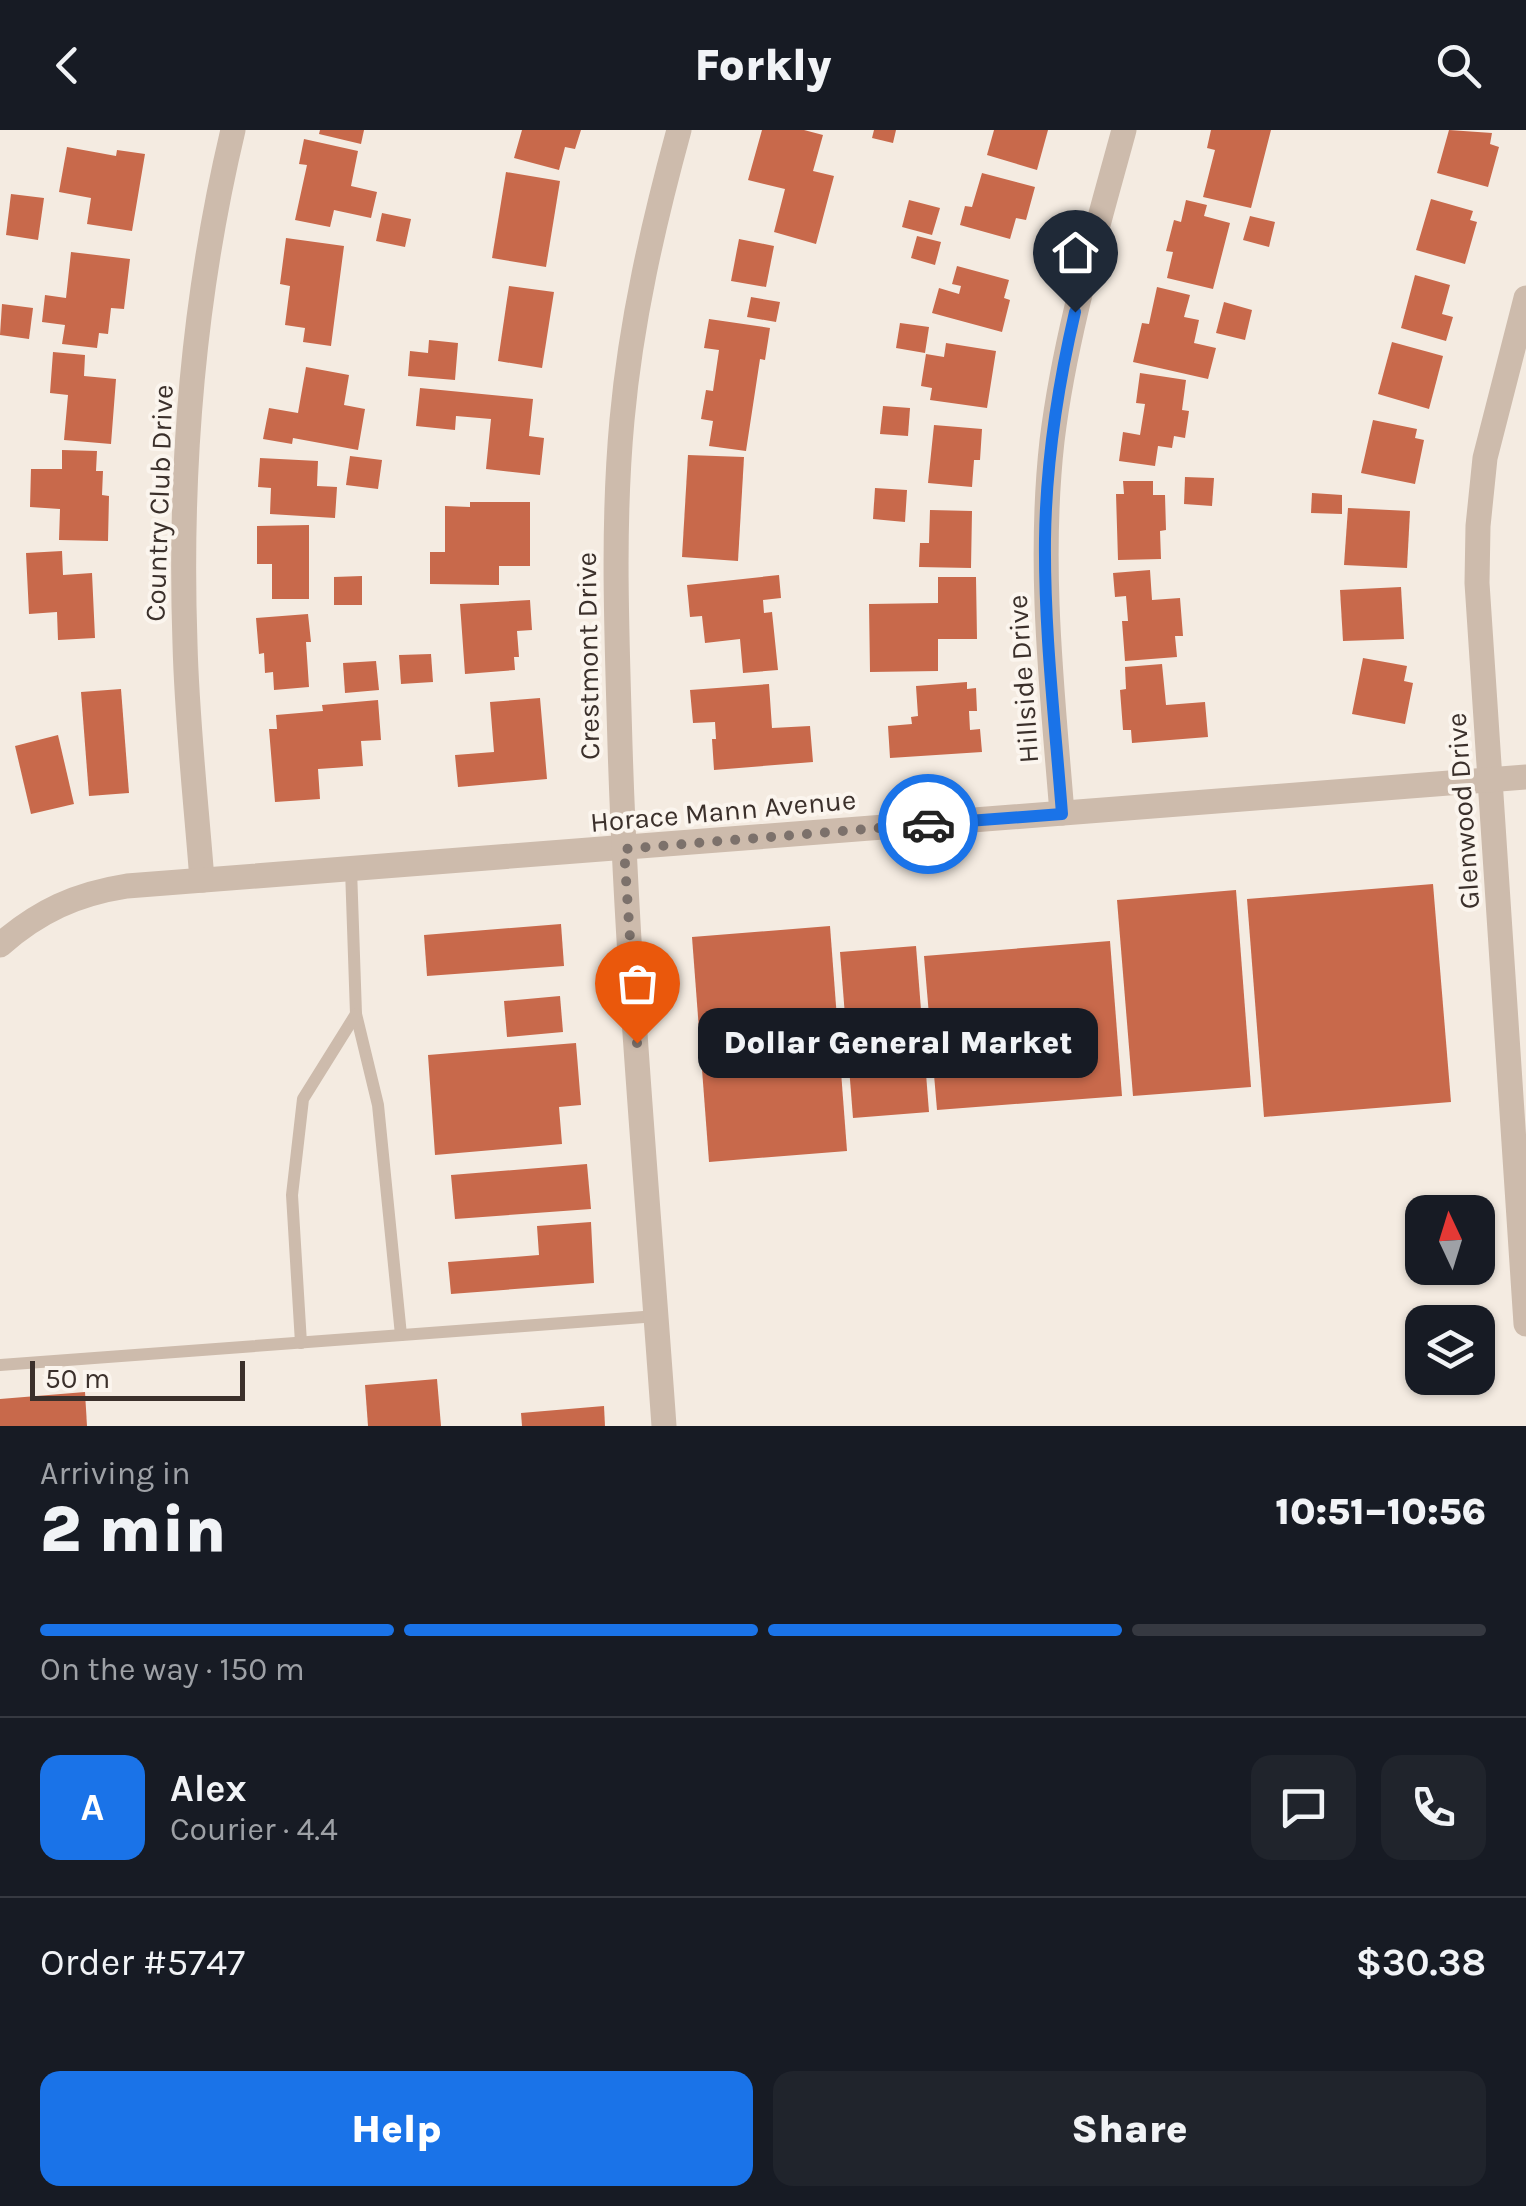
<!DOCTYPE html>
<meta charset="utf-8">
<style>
:root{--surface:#171b24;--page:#20242c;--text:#f1f3f6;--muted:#9ea1a6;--line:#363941;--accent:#1a73e8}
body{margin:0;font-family:Karla,sans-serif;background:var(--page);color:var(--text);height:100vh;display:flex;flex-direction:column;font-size:38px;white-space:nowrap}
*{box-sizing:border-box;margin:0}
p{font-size:32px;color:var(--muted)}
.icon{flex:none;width:55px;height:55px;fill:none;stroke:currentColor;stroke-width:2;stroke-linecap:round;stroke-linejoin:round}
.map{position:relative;height:1296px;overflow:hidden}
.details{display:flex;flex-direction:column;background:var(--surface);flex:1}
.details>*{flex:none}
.needle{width:65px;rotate:356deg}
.fabs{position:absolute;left:1405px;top:1065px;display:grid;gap:20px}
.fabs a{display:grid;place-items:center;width:90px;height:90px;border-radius:20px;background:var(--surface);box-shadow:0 2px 8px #0004;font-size:50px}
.scale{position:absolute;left:30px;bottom:25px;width:215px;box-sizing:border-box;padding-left:10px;border:5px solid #3b302b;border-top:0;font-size:28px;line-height:35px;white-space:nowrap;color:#3b302b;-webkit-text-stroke:8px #fbf5ee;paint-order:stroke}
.pin{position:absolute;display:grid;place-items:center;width:85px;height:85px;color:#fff;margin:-102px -42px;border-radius:50% 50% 50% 0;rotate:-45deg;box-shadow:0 0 10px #0007}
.pin .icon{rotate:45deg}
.courier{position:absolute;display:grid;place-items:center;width:100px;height:100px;margin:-50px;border:8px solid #1a73e8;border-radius:50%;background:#fff;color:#222;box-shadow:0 2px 12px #0007}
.bubble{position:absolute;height:70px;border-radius:20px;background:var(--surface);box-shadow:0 2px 8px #0004;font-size:32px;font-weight:800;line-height:70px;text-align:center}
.headline em{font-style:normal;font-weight:800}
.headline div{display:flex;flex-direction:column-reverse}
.headline{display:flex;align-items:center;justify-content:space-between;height:170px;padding:0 40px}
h1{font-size:65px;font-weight:800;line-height:75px}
.bar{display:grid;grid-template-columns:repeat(4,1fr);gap:15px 10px;align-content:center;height:120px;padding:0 40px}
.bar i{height:12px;border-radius:8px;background:var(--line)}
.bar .active{background:var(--accent)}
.bar p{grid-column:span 4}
.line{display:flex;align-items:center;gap:25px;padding:0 40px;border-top:2px solid var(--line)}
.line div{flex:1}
.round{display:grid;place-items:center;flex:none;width:105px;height:105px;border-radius:20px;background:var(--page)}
.primary-button{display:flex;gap:20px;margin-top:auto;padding:20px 40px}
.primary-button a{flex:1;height:115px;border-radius:20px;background:var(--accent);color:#fff;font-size:40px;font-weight:800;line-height:115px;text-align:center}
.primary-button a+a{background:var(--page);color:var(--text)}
header{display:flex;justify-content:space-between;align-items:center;height:130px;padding:0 40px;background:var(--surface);font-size:45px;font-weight:800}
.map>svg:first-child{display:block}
.building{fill:#c8694b}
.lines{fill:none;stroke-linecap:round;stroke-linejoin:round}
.service{stroke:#cdbbac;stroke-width:12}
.minor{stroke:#cdbbac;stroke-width:25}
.done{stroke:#7c716b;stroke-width:10;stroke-dasharray:0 18}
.route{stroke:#1a73e8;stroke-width:12}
.labels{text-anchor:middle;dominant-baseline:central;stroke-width:8;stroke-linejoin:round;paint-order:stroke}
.street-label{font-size:28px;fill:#3b302b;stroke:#fbf5ee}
</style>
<header><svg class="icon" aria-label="back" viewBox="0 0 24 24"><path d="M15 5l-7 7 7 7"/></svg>Forkly<svg class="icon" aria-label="search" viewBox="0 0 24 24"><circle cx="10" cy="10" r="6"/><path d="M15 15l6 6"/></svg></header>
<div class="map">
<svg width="1526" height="1296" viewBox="0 0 1526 1296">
<rect width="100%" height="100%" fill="#f4ebe1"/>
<!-- building -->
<g class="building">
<path d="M320 0H364L361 14 319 4Z"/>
<path d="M522 0H581L575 19 565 17 559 40 514 28Z"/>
<path d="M762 0H804L823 5 813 41 834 46 816 114 774 102 785 59 748 50Z"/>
<path d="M874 0H896L893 13 872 8Z"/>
<path d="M994 0H1048L1037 40 987 25Z"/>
<path d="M1211 0H1271L1251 78 1203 67 1215 20 1207 18Z"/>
<path d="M1449 0 1492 3 1490 14 1499 17 1488 57 1437 43Z"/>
<path d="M304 9 358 21 351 56 377 62 371 88 334 80 330 97 295 90 307 35 299 34Z"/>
<path d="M67 17 116 26 117 20 145 24 132 101 87 94 91 68 59 62Z"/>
<path d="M506 42 560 51 546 137 492 128Z"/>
<path d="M982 43 1035 57 1026 90 1016 88 1010 109 960 95 965 76 972 77Z"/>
<path d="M11 64 44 68 38 110 6 105Z"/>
<path d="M1431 69 1473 81 1470 90 1477 92 1465 134 1416 120Z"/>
<path d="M909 70 940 78 932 105 902 97Z"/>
<path d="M1186 70 1207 75 1204 86 1230 93 1213 159 1167 148 1173 122 1166 121 1174 90 1181 92Z"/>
<path d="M382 83 411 89 405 117 376 111Z"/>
<path d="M1250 86 1275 92 1269 117 1243 110Z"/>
<path d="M917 106 941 112 935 135 911 128Z"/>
<path d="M286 108 344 116 331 216 303 212 305 198 285 195 290 156 280 154Z"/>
<path d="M739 109 774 116 766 157 731 151Z"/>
<path d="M71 122 130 129 124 179 111 178 108 204 99 203 97 218 62 214 65 195 42 192 45 165 66 168Z"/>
<path d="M957 136 1009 150 1004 168 1010 170 1002 202 932 183 939 158 959 164 961 156 952 154Z"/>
<path d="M1415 145 1450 155 1442 184 1453 187 1446 211 1401 198Z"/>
<path d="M509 156 554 162 542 238 498 231Z"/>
<path d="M1157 157 1190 165 1184 187 1199 190 1194 213 1216 218 1208 249 1133 232 1142 193 1149 194Z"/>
<path d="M751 167 780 172 776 192 747 187Z"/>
<path d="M1224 172 1252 180 1245 210 1216 203Z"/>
<path d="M2 174 33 178 29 209 0 205Z"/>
<path d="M709 189 770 198 765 230 760 229 746 321 709 316 713 291 701 289 706 260 713 261 719 220 704 218Z"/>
<path d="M900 193 929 197 925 223 896 218Z"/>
<path d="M429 210 458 213 455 250 408 246 410 221 428 223Z"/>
<path d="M1392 212 1443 226 1429 279 1378 264Z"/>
<path d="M946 213 996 221 987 278 930 270 932 258 921 256 926 224 944 227Z"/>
<path d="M53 222 85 225 84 246 116 249 111 314 64 310 68 265 50 263Z"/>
<path d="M306 237 349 245 344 275 365 279 358 320 293 308 292 314 263 309 269 278 298 283Z"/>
<path d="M1140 243 1186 250 1182 280 1189 281 1185 308 1174 306 1172 318 1158 316 1155 336 1119 331 1123 302 1140 305 1145 274 1136 273Z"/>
<path d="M420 258 533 269 529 306 544 308 540 345 486 339 491 289 456 286 455 300 416 296Z"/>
<path d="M883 276 910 278 908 306 880 304Z"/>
<path d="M1373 290 1417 299 1415 308 1424 310 1415 354 1361 343Z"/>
<path d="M934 295 982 299 980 330H974L972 357 928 353Z"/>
<path d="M62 320 97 321 96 341H103L102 365 109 366 108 411 59 410 60 379 30 377 31 339H62Z"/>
<path d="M688 325 744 327 738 431 682 427Z"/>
<path d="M350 326 382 330 378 359 346 355Z"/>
<path d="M260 328 318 331 317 356 337 357 335 388 270 384 271 358 258 357Z"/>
<path d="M1185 347 1214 348 1212 376 1184 374Z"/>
<path d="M1123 351H1153V365H1165L1166 400 1160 401 1161 429 1118 430 1116 364H1124Z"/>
<path d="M875 358 907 360 905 392 873 389Z"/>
<path d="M1312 363 1342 365V384L1311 383Z"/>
<path d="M470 372H530V436H499V455L430 454V422H445V376L470 377Z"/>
<path d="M1348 378 1410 381 1407 438 1344 435Z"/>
<path d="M930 380 972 381 971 438 919 437 920 413H929Z"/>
<path d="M309 395V469H272V434H257V396Z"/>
<path d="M62 421 63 445 92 443 95 508 58 510 57 482 29 484 26 423Z"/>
<path d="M1150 440 1152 470 1180 468 1183 506H1175L1177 527 1125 531 1122 491H1128L1126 466 1115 467 1113 443Z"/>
<path d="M779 445 781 468 763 470 764 483 772 482 778 540 743 543 740 509 705 513 702 486 690 487 687 455Z"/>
<path d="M362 446V475H334V447Z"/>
<path d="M938 447H976L977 509H938V541L870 542 869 474 938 473Z"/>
<path d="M1401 457 1404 509 1343 511 1340 460Z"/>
<path d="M530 470 532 500 517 501 519 527H514L515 540 465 544 460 474Z"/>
<path d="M308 484 311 512H306L309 557 274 560 273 542 265 543 264 523 259 524 256 488Z"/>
<path d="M431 524 433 552 401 554 399 525Z"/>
<path d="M1363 528 1407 536 1404 551 1413 553 1405 594 1352 584Z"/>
<path d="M376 531 379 560 345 563 343 533Z"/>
<path d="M1162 534 1166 575 1205 572 1208 607 1132 613 1131 600H1123L1120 560 1126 559 1125 537Z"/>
<path d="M967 552V559L976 558 977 581H969L970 600 980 599 982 622 890 628 888 596 912 594 911 587 918 586 916 556Z"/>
<path d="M769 554 772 598 810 596 813 632 714 640 712 609H716L715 592 693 593 690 560Z"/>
<path d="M121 559 129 663 89 666 81 562Z"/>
<path d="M540 568 547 649 458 657 455 625 494 622 490 572Z"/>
<path d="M378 570 381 610 361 611 363 636 318 639 320 669 275 672 269 599H277L276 585 323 581 322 575Z"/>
<path d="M58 605 74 674 31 684 15 616Z"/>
<path d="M1433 754 1451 972 1264 987 1247 769Z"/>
<path d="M1236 760 1251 957 1133 966 1117 770Z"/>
<path d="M561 794 564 836 427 846 424 805Z"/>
<path d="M830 796 847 1021 709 1032 692 807Z"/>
<path d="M1110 811 1122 966 937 980 924 826Z"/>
<path d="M916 816 929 982 853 988 840 822Z"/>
<path d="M560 866 563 902 507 907 504 871Z"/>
<path d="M576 913 581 975 559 977 562 1014 435 1025 428 925Z"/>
<path d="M587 1034 591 1079 455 1089 451 1045Z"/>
<path d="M591 1092 594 1153 451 1164 448 1132 539 1125 537 1096Z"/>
<path d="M437 1249 441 1296H368L365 1255Z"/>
<path d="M85 1262 87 1296H0V1269Z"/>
<path d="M604 1276 605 1296H522L521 1283Z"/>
</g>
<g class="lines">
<!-- service -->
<g class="service">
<path d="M351 739 356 884 378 975 401 1205"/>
<path d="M301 1213 292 1065 303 969 356 884"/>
<path d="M0 1235 657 1186"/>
</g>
<!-- minor -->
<g class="minor">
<path d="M1526 168 1485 328 1478 396 1477 453 1526 1194"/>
<path d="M1062 683C1052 559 1038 436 1052 311 1065 205 1096 103 1124 0"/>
<path d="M202 750C196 671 187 593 185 514 179 342 193 168 233 0"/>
<path d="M0 815C39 781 76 764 127 756L1526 647"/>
<path d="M664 1296C648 1069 627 842 620 615 617 507 612 398 622 290 631 191 653 95 679 0"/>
</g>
</g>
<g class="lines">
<!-- done -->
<path class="done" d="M637 913 624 719 928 694"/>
<!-- route -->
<path class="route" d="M928 694 1062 684C1055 592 1044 500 1045 409 1046 333 1058 255 1075 182"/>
</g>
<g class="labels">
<!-- street labels -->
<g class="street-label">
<text transform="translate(159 373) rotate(-88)">Country Club Drive</text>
<text transform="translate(588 526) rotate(-91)">Crestmont Drive</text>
<text transform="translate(1023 549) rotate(-94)">Hillside Drive</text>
<text transform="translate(723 681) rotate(-5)">Horace Mann Avenue</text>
<text transform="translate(1463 681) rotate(-94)">Glenwood Drive</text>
</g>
</g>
</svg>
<div class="fabs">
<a><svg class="needle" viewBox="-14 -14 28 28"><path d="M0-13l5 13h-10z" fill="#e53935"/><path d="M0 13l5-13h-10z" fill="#9ea1a6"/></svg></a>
<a><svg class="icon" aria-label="layers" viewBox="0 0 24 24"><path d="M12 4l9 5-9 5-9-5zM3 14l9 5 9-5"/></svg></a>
</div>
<div class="scale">50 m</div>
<div class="pin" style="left:637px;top:913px;background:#ea580c"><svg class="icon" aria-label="bag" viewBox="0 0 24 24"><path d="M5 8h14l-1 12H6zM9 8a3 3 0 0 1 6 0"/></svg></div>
<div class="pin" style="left:1075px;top:182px;background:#1f2937"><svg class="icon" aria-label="home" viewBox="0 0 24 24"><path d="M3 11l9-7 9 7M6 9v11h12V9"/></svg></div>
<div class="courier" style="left:928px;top:694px"><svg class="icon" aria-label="car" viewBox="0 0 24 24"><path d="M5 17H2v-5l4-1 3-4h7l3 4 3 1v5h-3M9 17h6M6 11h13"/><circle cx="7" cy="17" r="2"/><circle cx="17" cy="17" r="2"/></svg></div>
<div class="bubble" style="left:698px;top:878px;width:400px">Dollar General Market</div>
</div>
<section class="details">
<div class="headline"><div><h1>2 min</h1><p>Arriving in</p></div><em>10:51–10:56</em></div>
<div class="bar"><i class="active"></i><i class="active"></i><i class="active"></i><i></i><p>On the way · 150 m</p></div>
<div class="line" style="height:180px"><b class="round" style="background:var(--accent);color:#fff">A</b><div><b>Alex</b><p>Courier · 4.4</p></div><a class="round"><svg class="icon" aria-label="chat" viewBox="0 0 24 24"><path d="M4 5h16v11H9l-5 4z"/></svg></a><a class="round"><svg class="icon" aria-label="phone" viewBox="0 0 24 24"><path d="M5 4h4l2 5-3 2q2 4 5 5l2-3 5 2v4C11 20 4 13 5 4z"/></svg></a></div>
<div class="line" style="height:130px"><div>Order #5747</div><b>$30.38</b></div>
<div class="primary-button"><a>Help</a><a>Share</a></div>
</section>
